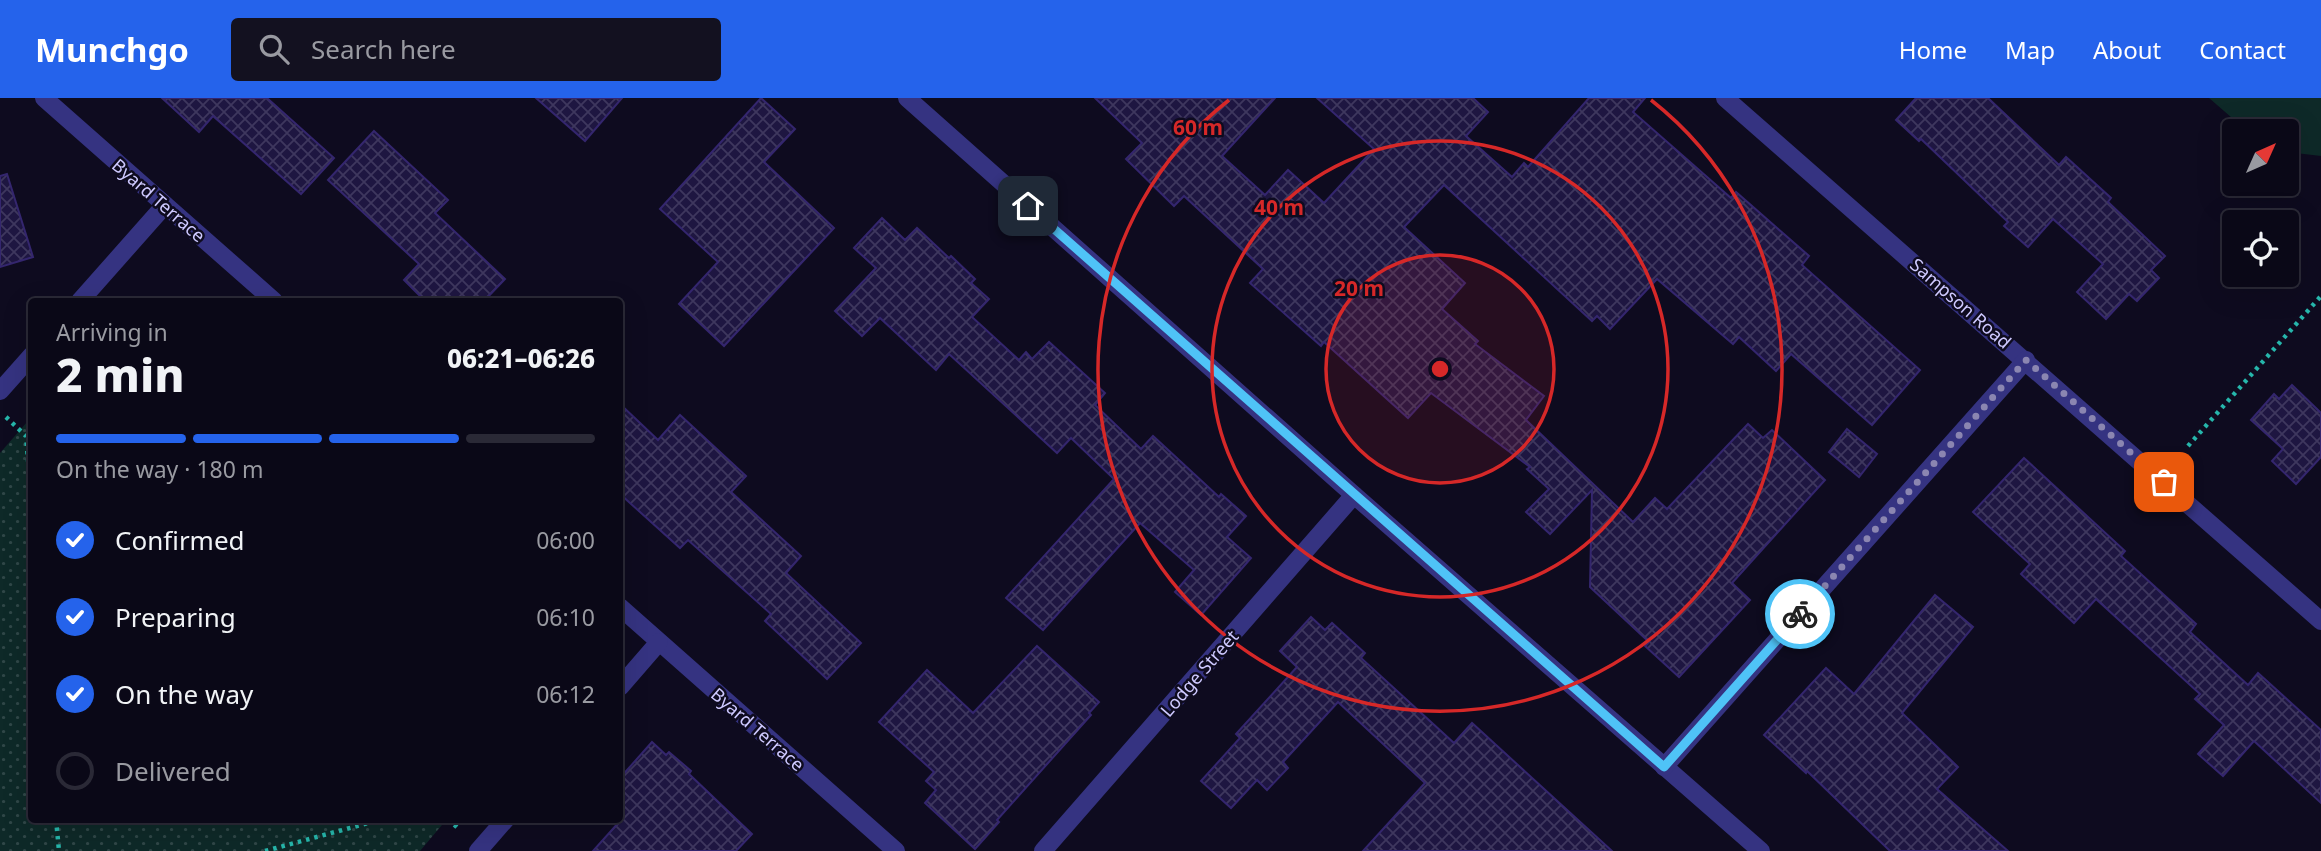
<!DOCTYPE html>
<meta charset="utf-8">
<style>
:root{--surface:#0a0817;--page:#131120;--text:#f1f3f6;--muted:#999aa1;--line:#2a2936;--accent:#2563eb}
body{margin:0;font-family:"Noto Sans",sans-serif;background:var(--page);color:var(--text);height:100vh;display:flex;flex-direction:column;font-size:26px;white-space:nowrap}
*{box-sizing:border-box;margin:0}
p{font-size:23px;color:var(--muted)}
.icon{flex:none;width:38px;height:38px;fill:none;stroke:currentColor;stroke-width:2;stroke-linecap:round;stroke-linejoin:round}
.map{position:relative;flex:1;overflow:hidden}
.sheet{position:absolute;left:28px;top:200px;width:595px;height:525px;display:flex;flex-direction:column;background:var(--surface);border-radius:7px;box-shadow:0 7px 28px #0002,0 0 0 2px var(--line)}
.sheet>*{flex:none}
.needle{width:46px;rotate:45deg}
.controls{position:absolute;left:2222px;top:21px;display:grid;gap:14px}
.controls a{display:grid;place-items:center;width:77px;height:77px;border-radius:7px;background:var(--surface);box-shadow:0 7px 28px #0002,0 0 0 2px var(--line);font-size:35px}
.pin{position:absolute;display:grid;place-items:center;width:60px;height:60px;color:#fff;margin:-30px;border-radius:14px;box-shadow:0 4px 10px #0006}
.courier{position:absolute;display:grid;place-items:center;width:70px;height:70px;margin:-35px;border:5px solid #4fc3f7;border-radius:50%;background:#fff;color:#222;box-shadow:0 2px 9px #0007}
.headline em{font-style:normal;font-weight:800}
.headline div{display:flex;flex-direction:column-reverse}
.headline{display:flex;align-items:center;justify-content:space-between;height:119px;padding:0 28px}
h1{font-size:46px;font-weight:800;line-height:52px}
.bar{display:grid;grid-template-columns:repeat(4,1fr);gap:10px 7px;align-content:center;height:84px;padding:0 28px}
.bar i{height:9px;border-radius:5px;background:var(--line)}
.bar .on{background:var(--accent)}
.bar p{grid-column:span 4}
ol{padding:0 28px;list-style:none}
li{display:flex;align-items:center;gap:21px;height:77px}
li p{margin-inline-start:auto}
li .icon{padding:7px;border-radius:50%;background:var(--accent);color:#fff;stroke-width:4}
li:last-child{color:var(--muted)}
li i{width:38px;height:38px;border:4px solid var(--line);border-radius:50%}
header{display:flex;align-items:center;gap:42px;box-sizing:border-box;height:98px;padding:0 35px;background:var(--accent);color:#fff}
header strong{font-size:33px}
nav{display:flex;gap:38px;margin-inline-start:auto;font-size:24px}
.search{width:490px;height:63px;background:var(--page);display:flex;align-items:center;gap:18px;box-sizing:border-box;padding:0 24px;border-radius:7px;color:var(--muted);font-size:26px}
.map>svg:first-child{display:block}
.park{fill:url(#park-dots)}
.pitch{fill:#0e2928}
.building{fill:url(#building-cross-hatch);stroke:#34266e;stroke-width:2}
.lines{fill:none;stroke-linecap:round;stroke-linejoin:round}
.path{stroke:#26b6ab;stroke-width:4.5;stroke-dasharray:3.5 5;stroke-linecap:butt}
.minor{stroke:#353381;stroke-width:18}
.done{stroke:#8b86b1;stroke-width:7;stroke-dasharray:0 12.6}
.route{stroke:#4fc3f7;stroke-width:9}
.ring{fill:none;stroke:#d62828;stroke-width:3.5}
.labels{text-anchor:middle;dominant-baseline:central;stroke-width:5;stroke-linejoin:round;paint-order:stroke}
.street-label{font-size:18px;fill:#cec9ff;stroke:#0e0b1f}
.centre{fill:#d62828;stroke:#0e0b1f;stroke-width:3.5}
.ring-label{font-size:21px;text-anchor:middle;font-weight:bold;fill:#d62828;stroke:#0e0b1f;stroke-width:5;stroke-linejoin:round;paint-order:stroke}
</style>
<header>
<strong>Munchgo</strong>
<div class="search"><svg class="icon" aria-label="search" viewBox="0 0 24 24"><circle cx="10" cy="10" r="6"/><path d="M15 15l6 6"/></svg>Search here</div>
<nav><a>Home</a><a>Map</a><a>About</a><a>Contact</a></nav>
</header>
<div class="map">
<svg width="2321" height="753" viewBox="0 0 2321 753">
<defs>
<pattern id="park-dots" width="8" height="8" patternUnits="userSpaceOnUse" patternTransform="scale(1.75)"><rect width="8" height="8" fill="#0e2928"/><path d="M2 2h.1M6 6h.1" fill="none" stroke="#304748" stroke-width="1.8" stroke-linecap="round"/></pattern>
<pattern id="building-cross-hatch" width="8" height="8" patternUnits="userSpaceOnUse" patternTransform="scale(1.75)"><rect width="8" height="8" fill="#1e1641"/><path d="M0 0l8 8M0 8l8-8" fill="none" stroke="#3e375e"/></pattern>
</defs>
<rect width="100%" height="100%" fill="#0e0b1f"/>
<!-- park -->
<path class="park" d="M28 323 32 326V721H447L420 753H0V355Z"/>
<!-- pitch -->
<path class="pitch" d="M2209 0H2321V58L2287 54V33H2247Z"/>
<!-- building -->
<g class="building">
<path d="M162 0H267L334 60 301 96 213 18 199 34Z"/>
<path d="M536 0H622L585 43Z"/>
<path d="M761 0 795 31 764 64 834 130 724 248 679 206 718 164 660 111Z"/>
<path d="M1095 0H1275L1222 58 1265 97 1288 72 1324 105 1374 51 1317 0H1473L1488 14 1466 38 1512 79 1524 65 1528 69 1589 0H1645L1633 14 1731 100 1736 94 1809 158 1802 167 1920 272 1872 327 1791 256 1776 273 1739 239 1733 246 1657 181 1610 231 1597 218 1592 223 1444 87 1404 129 1465 185 1442 211 1478 243 1475 246 1544 298 1526 322 1633 424 1655 400 1667 411 1748 326 1763 340 1772 332 1825 382 1732 485 1750 502 1679 579 1645 548 1649 544 1590 489 1592 392 1550 436 1526 414 1549 391 1527 371 1530 369 1431 295 1408 320 1324 244 1321 248 1250 185 1263 171 1184 98 1174 108 1126 61 1142 45Z"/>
<path d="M1916 0H1988L2059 67 2066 59 2111 100 2108 104 2165 158 2151 172 2159 180 2137 203 2129 196 2106 221 2077 194 2103 166 2053 121 2028 149 2004 128 2008 124 1921 41 1919 43 1896 22Z"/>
<path d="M374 33 448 102 435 115 505 181 484 203H425L404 182 419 166 328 82Z"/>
<path d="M7 76 33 159 0 169V78Z"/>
<path d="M882 120 905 142 917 130 949 160 951 158 975 181 971 185 989 201 972 219 1019 262 1026 254 1032 261 1049 244 1105 295 1095 307 1141 351 1153 338 1219 399 1221 396 1246 418 1227 439 1251 460 1201 517 1175 494 1194 472 1140 425 1043 532 1006 500 1114 381 1071 340 1057 355 949 256 936 272 880 220 862 238 835 213 876 170 854 150Z"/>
<path d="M2292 287 2321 315V359L2296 386 2272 363 2283 351 2251 322 2274 296 2279 301Z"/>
<path d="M620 306 658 342 680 317 746 378 731 394 801 458 786 475 861 545 827 581 765 523 771 516 688 442 680 450 620 396Z"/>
<path d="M1847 331 1877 356 1859 379 1829 354Z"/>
<path d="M2024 360 2125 453 2121 458 2196 526 2190 534 2248 587 2258 575 2321 632V705L2254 643 2223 678 2198 656 2224 627 2195 601 2200 596 2096 501 2074 525 2021 476 2030 466 1973 414Z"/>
<path d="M1935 497 1973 529 1902 615 1958 669 1937 691 2008 753H1890L1807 673 1806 675 1764 637 1826 570 1854 596Z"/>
<path d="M1311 519 1325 532 1332 525 1365 555 1361 560 1454 645 1472 625 1612 753H1363L1425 685 1338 604 1283 664 1288 670 1267 692 1257 682 1231 710 1201 683 1240 640 1236 636 1297 569 1280 553Z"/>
<path d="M1037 548 1099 604 1089 615 1091 617 997 722 999 724 975 751 925 705 936 692 926 683 934 674 879 624 927 572 973 615Z"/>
<path d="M652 644 666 657 669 654 691 673 689 676 752 736 736 753H593L620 723V680Z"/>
</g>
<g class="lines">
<!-- path -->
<g class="path">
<path d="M6 319 26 338 32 409"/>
<path d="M2188 348 2321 198"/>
<path d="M56 721 59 753"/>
<path d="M448 721 460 732"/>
<path d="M265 753 383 721"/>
</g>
<!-- minor -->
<g class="minor">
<path d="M44 0 274 203"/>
<path d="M907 0 1354 397 1761 753"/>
<path d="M1725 0 2321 523"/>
<path d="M80 203 165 107"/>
<path d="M0 293 32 257"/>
<path d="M620 509 896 753"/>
<path d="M620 589 659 544"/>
<path d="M1664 669 2026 262"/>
<path d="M478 753 506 721"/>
<path d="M1043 753 1354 397"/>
</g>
</g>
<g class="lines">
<!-- done -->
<path class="done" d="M1800 516 2026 262 2164 384"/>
<!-- route -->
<path class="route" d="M1028 108 1664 669 1800 516"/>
</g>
<!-- distance rings -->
<circle cx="1440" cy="271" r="114" fill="#d62828" fill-opacity=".12"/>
<g class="ring">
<circle cx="1440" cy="271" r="114"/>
<circle cx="1440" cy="271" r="228"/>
<path d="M1651 2A342 342 0 1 1 1229 2"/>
</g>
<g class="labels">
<!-- street labels -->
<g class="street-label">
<text transform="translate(159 102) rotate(41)">Byard Terrace</text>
<text transform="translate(1961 205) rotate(41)">Sampson Road</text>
<text transform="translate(1199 575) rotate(-49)">Lodge Street</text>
<text transform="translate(758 631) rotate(41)">Byard Terrace</text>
</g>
</g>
<circle cx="1440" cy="271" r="10" class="centre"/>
<g class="ring-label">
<text x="1198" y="37">60 m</text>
<text x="1279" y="117">40 m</text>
<text x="1359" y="198">20 m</text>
</g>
</svg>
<div class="controls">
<a><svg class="needle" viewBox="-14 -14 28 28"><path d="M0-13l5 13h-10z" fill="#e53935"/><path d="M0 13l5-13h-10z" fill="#999aa1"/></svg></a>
<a><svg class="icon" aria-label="locate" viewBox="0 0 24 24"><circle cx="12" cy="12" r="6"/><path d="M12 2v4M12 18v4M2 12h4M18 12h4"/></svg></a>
</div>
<div class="pin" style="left:2164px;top:384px;background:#ea580c"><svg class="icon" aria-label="bag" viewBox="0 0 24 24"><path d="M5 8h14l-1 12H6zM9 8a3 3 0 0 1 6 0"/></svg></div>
<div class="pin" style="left:1028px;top:108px;background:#1f2937"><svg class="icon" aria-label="home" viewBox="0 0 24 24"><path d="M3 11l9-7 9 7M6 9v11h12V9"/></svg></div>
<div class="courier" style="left:1800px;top:516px"><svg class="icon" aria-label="bike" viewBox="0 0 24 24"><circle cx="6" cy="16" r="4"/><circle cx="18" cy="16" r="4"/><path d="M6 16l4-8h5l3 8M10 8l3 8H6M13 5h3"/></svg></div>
<section class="sheet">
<div class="headline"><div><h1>2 min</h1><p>Arriving in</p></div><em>06:21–06:26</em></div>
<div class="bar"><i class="on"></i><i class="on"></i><i class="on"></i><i></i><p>On the way · 180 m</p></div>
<ol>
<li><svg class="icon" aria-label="check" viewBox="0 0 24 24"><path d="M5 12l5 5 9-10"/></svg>Confirmed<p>06:00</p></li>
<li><svg class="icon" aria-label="check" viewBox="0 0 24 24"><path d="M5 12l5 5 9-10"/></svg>Preparing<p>06:10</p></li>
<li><svg class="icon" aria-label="check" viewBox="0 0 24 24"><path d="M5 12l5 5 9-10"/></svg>On the way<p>06:12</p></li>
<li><i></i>Delivered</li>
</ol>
</section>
</div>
